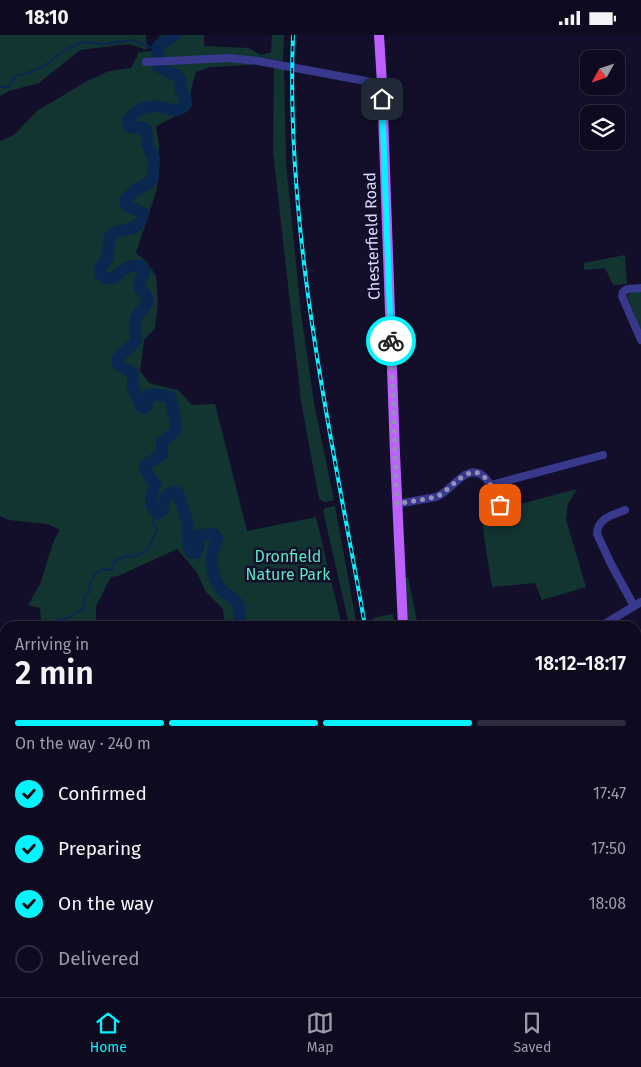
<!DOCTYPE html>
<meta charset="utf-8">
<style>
:root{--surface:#0e0b20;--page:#1c192d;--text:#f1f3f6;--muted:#9b9ba5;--line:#2e2b3e;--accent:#05f2ff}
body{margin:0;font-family:"Fira Sans",sans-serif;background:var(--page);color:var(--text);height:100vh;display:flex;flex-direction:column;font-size:19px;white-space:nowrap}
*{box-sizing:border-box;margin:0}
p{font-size:16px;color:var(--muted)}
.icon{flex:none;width:28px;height:28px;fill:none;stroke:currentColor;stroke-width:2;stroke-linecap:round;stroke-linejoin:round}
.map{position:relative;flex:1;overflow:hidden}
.side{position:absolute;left:0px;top:586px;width:641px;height:376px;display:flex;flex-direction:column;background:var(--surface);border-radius:15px 15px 0 0;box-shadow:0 1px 4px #0004,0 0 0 1px var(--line)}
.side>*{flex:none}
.needle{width:32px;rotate:230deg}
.buttons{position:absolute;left:580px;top:15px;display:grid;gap:10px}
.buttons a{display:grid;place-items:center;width:45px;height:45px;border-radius:10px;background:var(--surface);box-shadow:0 1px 4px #0004,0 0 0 1px var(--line);font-size:25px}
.pin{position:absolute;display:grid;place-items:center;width:42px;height:42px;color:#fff;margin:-21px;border-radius:10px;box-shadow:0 2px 8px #0006}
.courier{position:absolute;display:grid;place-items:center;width:50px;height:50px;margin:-25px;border:4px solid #05f2ff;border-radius:50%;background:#fff;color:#222;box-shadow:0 1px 6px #0007}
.summary em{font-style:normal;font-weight:600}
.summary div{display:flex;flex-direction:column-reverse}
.summary{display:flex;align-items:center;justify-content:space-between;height:85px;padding:0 15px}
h1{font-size:32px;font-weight:600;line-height:38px}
.bar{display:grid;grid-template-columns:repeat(4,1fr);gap:8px 5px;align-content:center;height:60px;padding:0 15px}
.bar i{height:6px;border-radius:4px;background:var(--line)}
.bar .on{background:var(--accent)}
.bar p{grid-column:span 4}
ol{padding:0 15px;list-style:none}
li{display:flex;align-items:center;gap:15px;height:55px}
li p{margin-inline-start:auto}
li .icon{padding:5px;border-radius:50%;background:var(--accent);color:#111;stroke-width:4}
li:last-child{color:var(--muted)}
li i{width:28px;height:28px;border:2px solid var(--line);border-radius:50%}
.status{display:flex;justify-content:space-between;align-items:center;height:35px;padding:0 25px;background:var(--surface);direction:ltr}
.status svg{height:14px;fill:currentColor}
.menu{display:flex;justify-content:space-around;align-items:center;height:70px;border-top:1px solid var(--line);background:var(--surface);font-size:14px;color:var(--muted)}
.menu a{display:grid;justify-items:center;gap:2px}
.menu .on{color:var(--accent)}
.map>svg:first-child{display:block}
.green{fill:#123532}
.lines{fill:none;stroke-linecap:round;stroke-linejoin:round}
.stream{stroke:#0a2750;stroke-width:2}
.river{stroke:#0a2750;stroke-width:12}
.minor{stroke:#38398d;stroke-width:8}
.major{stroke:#bc60ff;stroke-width:10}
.rail-casing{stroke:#05f2ff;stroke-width:4}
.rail{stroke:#130f2b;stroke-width:2;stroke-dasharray:5.5;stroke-linecap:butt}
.done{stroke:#9692b5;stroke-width:5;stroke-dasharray:0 9}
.route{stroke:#05f2ff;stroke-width:6}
.labels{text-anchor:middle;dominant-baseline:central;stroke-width:5;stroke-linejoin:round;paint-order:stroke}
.street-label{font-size:16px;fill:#dcd9ff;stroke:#130f2b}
.park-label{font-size:16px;fill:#5de7be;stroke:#130f2b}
</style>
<div class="status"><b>18:10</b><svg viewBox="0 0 49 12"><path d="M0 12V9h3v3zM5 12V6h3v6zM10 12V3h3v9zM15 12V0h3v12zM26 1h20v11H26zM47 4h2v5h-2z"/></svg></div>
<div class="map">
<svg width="641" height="962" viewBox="0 0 641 962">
<rect width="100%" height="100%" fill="#130f2b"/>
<!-- green -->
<g class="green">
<path d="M0 0H146L147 15 129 9 80 15 39 48 9 56 0 61Z"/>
<path d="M160 0H204V11L249 13 261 20 271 17 272 0H284L283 26 259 22 251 30 210 32 196 37 191 54 190 74 156 91 159 109 157 154 136 218 147 227 156 241 158 267 155 293 144 305 140 336 149 348 178 355 192 370 215 369 247 496 316 482 342 591 349 589 323 476 325 473 335 471 357 591H225L223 574 206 557 196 536 177 514 118 541 111 542 96 571V591H39L41 584 40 573 28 570 40 549 54 505 60 495 47 489 9 485 0 481V106L14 100 37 76 87 46 109 36 131 33 139 17 153 16Z"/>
<path d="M275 32 284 33 286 129 301 278 314 368 334 465 325 467 319 464 301 366 273 116 274 34Z"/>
<path d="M625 220 627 249 613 250 605 233 584 235V228Z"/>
<path d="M641 255V297L627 261 631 256Z"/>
<path d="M577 454 568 469 566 485 586 552 542 565 535 548 492 552 484 502 482 479Z"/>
<path d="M405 542H408L418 591H408Z"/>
<path d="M393 579 395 591H374L373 583Z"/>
<path d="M0 605H5V657L0 658Z"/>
<path d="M641 732V823L636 825V735Z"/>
<path d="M0 739 5 743V767L0 764Z"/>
<path d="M80 958H96L98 962H48Z"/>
<path d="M438 958H467V962H439Z"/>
</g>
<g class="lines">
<!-- stream -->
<g class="stream">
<path d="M0 52H8L16 41 25 39 44 31 62 17 82 7 105 9 132 5 150 12 158 13"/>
<path d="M53 591V588L57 585 68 583 76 577 81 576 84 572 85 561 89 558C90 544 95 532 111 535L113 532 112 528 126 521 132 522 147 516 157 495 153 487 157 478"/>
<path d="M0 621 5 618"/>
</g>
<!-- river -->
<g class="river">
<path d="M175 0 158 11 157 31 176 40 180 44 181 55 185 62 186 69C186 70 181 74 180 74 174 77 167 73 161 72 148 69 132 75 128 88L131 93 142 92 146 94 147 108 154 124 153 142 149 148 134 156 126 164V170L143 178C139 201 124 189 110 201L107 223 100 234 101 240 106 243H113C125 234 125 230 142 231L145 236C144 241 138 245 139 250 141 257 149 261 147 268 146 272 141 276 139 278 133 287 135 296 136 306L117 324 118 330 133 338V352L141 372 144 373 147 370 148 360 152 359 170 362C172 367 177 393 175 396 172 400 165 404 162 407V420L148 428 145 431 147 438 155 449C153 461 146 467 157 478L161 477 166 461 173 457 178 458 187 485 189 513 192 518H196L199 512V500L213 499 217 503C215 511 210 521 212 530 213 539 215 548 222 555 225 559 231 561 235 565 241 571 240 583 238 591"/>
<path d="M455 958 456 962"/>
</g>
<!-- minor -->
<g class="minor">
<path d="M146 27 229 23 258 26 382 49"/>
<path d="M641 253 627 254 623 257 622 261 641 305"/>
<path d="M491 450 603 420"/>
<path d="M397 469 436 462C447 458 453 448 462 442 484 426 493 455 500 470"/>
<path d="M625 475C613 480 597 483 597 499L611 529 634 571"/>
<path d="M601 591 641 567"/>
<path d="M636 686 641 688"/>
<path d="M0 769 5 772"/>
<path d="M636 912 641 922"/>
<path d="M286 958 289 962"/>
<path d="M577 958 578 962"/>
</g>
<!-- major -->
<g class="major">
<path d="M379 0 382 49 395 419 403 591"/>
<path d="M509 958 511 962"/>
</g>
<defs>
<g id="rail">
<path d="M293 0C285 197 331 398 365 591"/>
<path d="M429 958 430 962"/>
</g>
</defs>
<!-- rail casing -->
<use href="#rail" class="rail-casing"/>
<!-- rail -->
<use href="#rail" class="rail"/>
</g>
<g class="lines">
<!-- done -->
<path class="done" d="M391 306 397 469 436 462C446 457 453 448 462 442 484 426 493 455 500 470"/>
<!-- route -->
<path class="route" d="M382 64 391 306"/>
</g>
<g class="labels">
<!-- street labels -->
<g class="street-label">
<text transform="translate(372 201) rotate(-92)">Chesterfield Road</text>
</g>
<!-- park labels -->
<g class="park-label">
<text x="288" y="521">Dronfield<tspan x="288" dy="18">Nature Park</tspan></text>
</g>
</g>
</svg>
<div class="buttons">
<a><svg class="needle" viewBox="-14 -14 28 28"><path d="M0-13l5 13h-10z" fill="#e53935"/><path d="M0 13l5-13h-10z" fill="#9b9ba5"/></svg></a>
<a><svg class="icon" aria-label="layers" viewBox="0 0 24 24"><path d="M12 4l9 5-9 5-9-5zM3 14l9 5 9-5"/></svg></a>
</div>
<div class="pin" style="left:500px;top:470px;background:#ea580c"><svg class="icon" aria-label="bag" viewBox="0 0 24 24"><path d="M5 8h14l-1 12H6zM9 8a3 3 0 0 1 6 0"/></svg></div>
<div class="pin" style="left:382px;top:64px;background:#1f2937"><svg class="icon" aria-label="home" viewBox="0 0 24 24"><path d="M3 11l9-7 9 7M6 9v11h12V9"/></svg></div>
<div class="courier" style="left:391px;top:306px"><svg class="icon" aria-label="bike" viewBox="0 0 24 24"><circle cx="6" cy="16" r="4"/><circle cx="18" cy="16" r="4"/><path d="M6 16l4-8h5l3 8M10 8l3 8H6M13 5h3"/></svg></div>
<section class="side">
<div class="summary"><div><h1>2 min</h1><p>Arriving in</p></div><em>18:12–18:17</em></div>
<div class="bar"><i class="on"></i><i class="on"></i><i class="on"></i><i></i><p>On the way · 240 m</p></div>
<ol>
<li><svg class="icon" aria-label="check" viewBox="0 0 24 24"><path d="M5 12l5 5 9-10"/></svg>Confirmed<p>17:47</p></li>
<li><svg class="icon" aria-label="check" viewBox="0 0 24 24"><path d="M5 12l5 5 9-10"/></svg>Preparing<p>17:50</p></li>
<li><svg class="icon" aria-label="check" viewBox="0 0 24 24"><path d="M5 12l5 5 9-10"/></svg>On the way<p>18:08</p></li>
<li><i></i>Delivered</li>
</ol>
</section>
</div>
<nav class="menu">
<a class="on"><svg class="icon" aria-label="home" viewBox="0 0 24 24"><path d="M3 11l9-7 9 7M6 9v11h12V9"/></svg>Home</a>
<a><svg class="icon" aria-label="map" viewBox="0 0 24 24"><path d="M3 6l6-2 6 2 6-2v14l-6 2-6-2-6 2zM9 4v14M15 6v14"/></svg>Map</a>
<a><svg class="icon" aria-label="saved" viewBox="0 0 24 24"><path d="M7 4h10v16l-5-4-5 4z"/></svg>Saved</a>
</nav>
